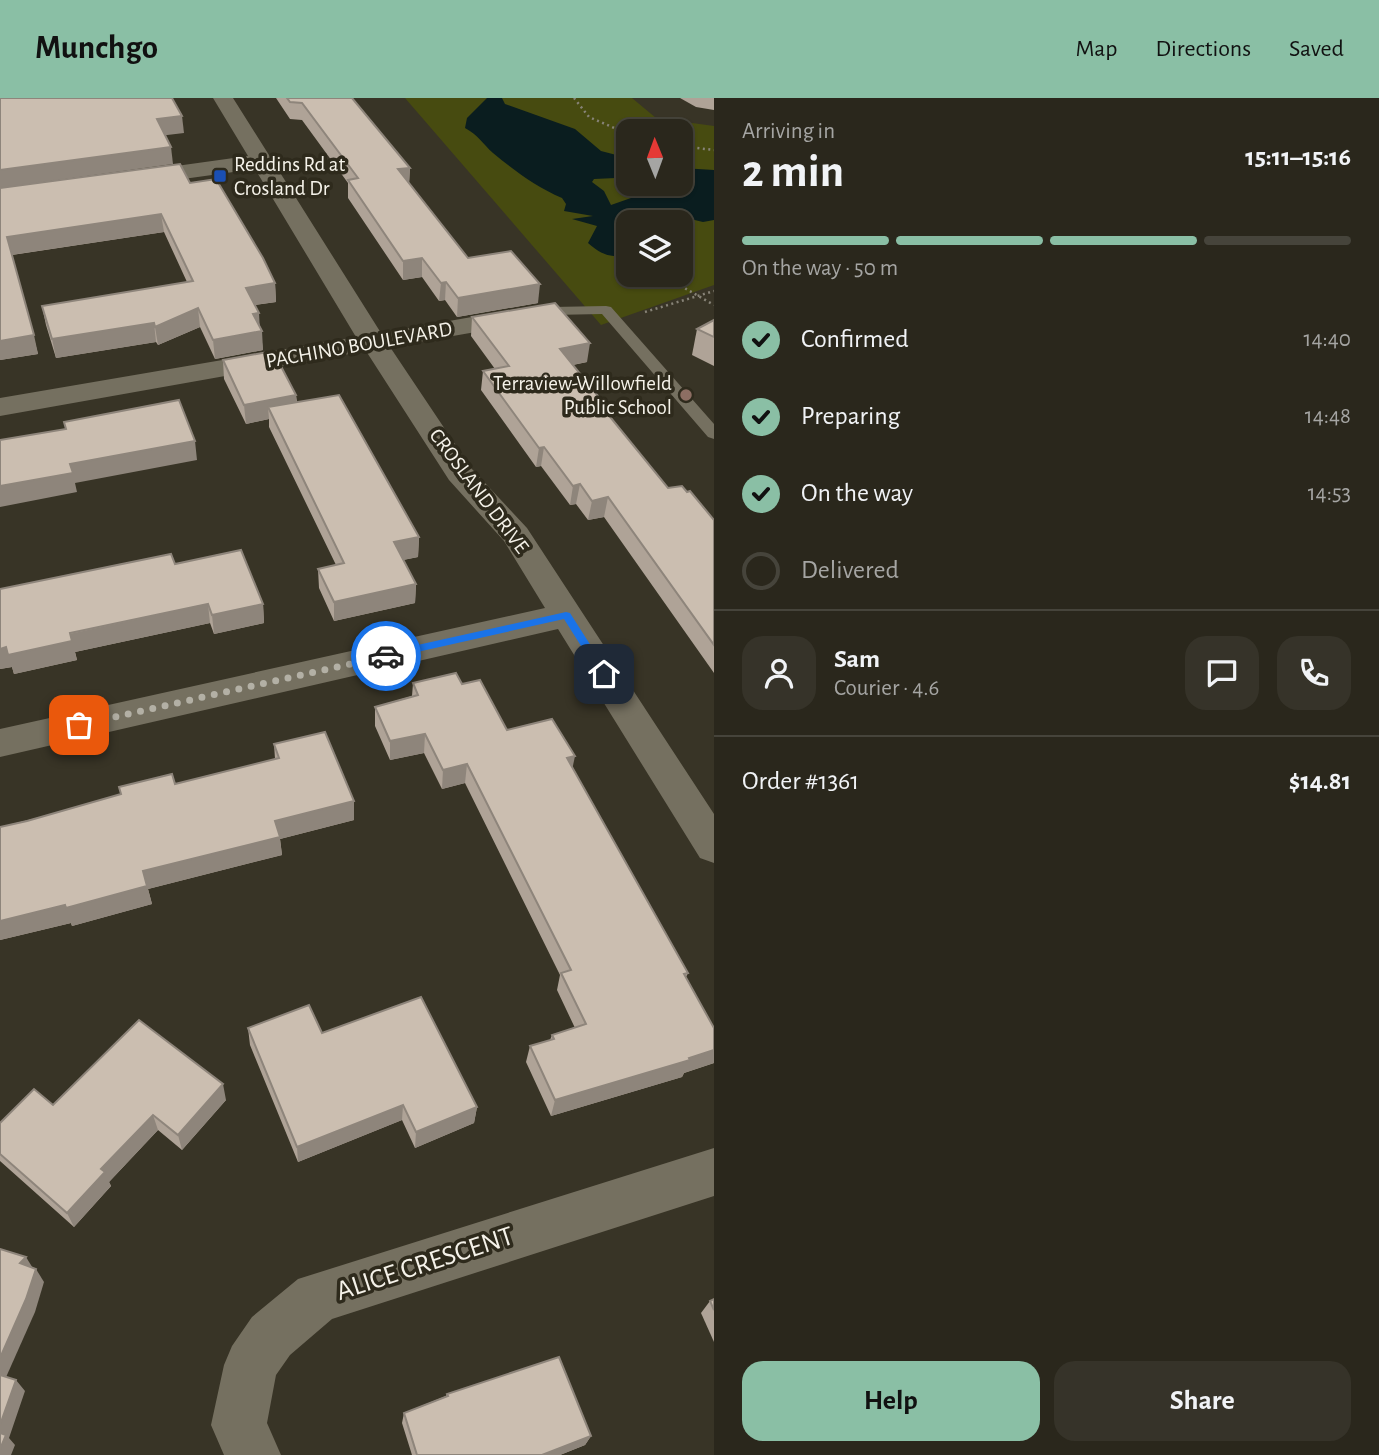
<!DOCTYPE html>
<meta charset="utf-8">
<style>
:root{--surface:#2a271c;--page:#363329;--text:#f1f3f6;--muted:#a5a5a3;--line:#46443b;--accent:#8abfa5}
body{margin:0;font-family:"Alegreya Sans",sans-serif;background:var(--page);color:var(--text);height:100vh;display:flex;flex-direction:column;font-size:26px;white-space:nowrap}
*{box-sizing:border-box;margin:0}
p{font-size:23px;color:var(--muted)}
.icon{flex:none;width:38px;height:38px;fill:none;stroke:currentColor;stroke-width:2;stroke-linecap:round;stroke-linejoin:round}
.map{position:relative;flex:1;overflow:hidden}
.sheet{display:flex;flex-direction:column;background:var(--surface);width:665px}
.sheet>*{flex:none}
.needle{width:46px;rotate:359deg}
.tools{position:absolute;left:616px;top:21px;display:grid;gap:14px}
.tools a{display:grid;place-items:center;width:77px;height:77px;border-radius:14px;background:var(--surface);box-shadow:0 2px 5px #0004,0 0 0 2px var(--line);font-size:35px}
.pin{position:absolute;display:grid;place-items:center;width:60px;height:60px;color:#fff;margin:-30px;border-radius:14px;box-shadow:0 4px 10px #0006}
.courier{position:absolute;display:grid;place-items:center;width:70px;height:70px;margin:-35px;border:5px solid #1a73e8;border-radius:50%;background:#fff;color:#222;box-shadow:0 2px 9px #0007}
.summary em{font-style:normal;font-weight:700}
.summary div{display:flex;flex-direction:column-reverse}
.summary{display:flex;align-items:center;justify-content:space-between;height:119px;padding:0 28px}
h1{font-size:46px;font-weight:700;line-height:52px}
.bar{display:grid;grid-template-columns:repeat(4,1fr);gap:10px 7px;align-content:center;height:84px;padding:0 28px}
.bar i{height:9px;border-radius:5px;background:var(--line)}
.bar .on{background:var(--accent)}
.bar p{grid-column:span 4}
.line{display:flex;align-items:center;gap:18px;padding:0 28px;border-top:2px solid var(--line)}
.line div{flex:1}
.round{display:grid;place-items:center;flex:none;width:74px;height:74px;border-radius:21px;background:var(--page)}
ol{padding:0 28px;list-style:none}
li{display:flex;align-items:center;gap:21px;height:77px}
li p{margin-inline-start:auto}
li .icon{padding:7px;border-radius:50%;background:var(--accent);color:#111;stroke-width:4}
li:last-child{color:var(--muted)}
li i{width:38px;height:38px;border:4px solid var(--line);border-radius:50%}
.cta{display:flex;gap:14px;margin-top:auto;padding:14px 28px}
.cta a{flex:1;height:80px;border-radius:21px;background:var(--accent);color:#111;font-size:28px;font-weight:700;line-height:80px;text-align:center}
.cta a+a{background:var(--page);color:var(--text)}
header{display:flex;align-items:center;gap:42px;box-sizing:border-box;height:98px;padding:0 35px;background:var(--accent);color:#111}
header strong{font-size:33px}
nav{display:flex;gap:38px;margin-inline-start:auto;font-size:24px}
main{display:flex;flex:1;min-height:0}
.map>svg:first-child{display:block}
.green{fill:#474b10;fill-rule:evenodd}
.water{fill:#0a1d1f}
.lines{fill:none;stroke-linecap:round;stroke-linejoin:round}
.path{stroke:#878377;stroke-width:2.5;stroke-dasharray:2 3.5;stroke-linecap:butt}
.lane{fill:#757060;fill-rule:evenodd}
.street{fill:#757060;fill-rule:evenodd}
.wall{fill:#afa397}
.shaded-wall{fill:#8e857b}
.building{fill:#cbbeb0;stroke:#8e857b;stroke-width:2}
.route{fill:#1a73e8}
.done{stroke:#b3b0a5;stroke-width:7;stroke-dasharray:0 12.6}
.transit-dot{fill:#1a4fb4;stroke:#2e2a1c;stroke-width:2.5}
.education-dot{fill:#8d6e63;stroke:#2e2a1c;stroke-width:2.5}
.labels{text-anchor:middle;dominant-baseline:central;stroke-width:7;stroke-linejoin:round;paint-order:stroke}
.far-poi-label{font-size:21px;fill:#f5f2e9;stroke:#2e2a1c;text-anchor:start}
.far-street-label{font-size:21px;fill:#f5f2e9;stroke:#2e2a1c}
.near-street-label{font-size:28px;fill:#f5f2e9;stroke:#2e2a1c}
</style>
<header>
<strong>Munchgo</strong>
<nav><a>Map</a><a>Directions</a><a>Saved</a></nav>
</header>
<main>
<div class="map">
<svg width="714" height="1357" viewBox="0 0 714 1357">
<rect width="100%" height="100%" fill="#383426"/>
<!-- green -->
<path class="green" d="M405 0H632L656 20 714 28V187L601 227ZM628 33H681V86H628ZM628 124H681V177H628Z"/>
<!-- water -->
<path class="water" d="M487 0H502L505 6 575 31 601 53 628 60V85L616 80 594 81 592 84 604 93 611 107 631 100 666 98 670 93 667 86H681V70L714 72V122L703 124 682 119 662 120 652 124H628V157C610 160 602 157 588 145L597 128 572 121 593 118 564 113 566 106 562 100C536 89 515 73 493 55 483 46 478 37 465 30L467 20Z"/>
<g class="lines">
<!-- path -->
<g class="path">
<path d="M574 0 589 19 628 36"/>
<path d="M681 48 714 52"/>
<path d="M681 135 690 141 694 151 681 166"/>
<path d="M677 177 681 188 714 207"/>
<path d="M645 214 714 193"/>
</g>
<!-- lane -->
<path class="lane" d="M606 208 611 209 714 326V341L708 339 602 216 552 217 545 213 552 209Z"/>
<!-- street -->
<g class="street">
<path d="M213 0H233L381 235 522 210 531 212 535 218 531 224 522 226 390 249 471 370 527 430 714 716V765L700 760 558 531 0 659V631L545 510 504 443 449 382 366 253 0 318V300L356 239 255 71 133 88 125 86 122 81 125 76 133 74 248 58Z"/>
<path d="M714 1050V1098L332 1221 290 1257 276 1277 267 1325 281 1357H224L211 1327 224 1267 232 1248 252 1219 298 1181Z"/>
</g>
</g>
<!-- wall -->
<g class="wall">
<path d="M276 0H352L410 70 409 85 468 160 538 205 457 219 445 202 439 203 422 179 403 182 348 100V85L302 22 290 21Z"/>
<path d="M680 0H714V12L696 9Z"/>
<path d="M190 85 275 185 276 204 255 207 260 229 263 252 215 261 200 229 158 247 156 244 56 260 46 227 42 208 187 184 164 134 12 157 38 256 0 262V90Z"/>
<path d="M472 219 587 264 573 267 606 308 605 313 668 390 714 422V575L604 419 588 422 576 406 570 407 541 368 536 369 481 292 483 273 495 271 471 238Z"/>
<path d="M714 222V268L692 257 697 231Z"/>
<path d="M223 262 296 297 297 304 419 439 418 459 403 462 416 486 415 505 334 523 319 490 318 471 336 467 269 329V321L246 326 224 281Z"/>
<path d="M175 466 263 506 264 525 214 536 210 525 75 554 77 562 14 576 12 569 0 571V491Z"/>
<path d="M413 585 462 586 507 632 572 669 688 875 686 879 714 930V965L684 975 682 979 551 1018 526 964 530 948 550 942 552 937 575 930 557 892 560 877 465 685 442 691 424 655 390 662 375 628V609L412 598Z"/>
<path d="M274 646 354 722 280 741 282 757 148 791 152 806 72 828 71 825 0 842V729L275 661Z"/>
<path d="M248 930 322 935 477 1009 474 1025 415 1050 402 1022 298 1064 250 947Z"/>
<path d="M226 1002 182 1052 158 1032 109 1084 111 1088 74 1129 0 1063V1025L53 1007Z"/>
<path d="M714 1201V1244L701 1215 710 1203Z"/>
<path d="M447 1296 591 1338 585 1347 560 1357H412L402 1325 404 1315 446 1298Z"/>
</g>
<!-- shaded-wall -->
<g class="shaded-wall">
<path d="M182 18 184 35 159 38 157 21Z"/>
<path d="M171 49 173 66 0 90V72Z"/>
<path d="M410 70 409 87 398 71Z"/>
<path d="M161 116 164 134 11 157 7 139Z"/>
<path d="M422 160V179L403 182V163Z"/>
<path d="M446 184 445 202 439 203 441 185Z"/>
<path d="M275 185 276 204 247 208 246 190Z"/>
<path d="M540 186 538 205 457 219 458 200Z"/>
<path d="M198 210 200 229 158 247 155 229Z"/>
<path d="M259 215 260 234 262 233 263 252 215 261 213 242 253 216Z"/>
<path d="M154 225 156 244 56 260 52 241Z"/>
<path d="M34 237 38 256 0 262V243Z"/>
<path d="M590 245 587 264 557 270 560 251Z"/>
<path d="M296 297 297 316 268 309 269 321 246 326 244 307Z"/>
<path d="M195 343 197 362 75 385 77 394 0 409V388L70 366Z"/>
<path d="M544 349 541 368 536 369 539 350Z"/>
<path d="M580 386 576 406 570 407 573 388Z"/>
<path d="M608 399 604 419 588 422 592 403Z"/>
<path d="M419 439 418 459 393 464 394 444Z"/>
<path d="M416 486 415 505 334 523V504Z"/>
<path d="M208 506 210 525 75 554 77 562 14 576 12 569 0 571V551Z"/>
<path d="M263 506 264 525 214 536 212 517Z"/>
<path d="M425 636 424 655 390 662V643Z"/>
<path d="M575 658 571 677 567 660Z"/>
<path d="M467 666 465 685 442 691 443 672Z"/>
<path d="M354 703V722L280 741 282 757 148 791 152 806 72 828 71 825 0 842V823L143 773 275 723Z"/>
<path d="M714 952V965L684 975 682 979 551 1018 555 1002Z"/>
<path d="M223 986 226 1002 182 1052 178 1037Z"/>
<path d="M403 1007 402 1022 298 1064 297 1049Z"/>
<path d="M477 1009 474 1025 415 1050 416 1034Z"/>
<path d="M153 1017 158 1032 109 1084 111 1088 74 1129 67 1115 101 1071Z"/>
<path d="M26 1159 34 1172 20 1165Z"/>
<path d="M36 1171 44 1184 35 1214 3 1286 0 1283V1260Z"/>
<path d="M16 1282 25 1293 9 1340 15 1347 11 1357H0V1327Z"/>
<path d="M591 1338 585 1347 560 1357H542Z"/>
</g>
<!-- building -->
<g class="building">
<path d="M0 0H172L182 18 157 21 171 49 0 72Z"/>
<path d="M287 0H352L410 70 398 71 468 160 511 153 540 186 458 200 446 184 441 185 422 160 403 163 348 82 358 80 302 5 290 4Z"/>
<path d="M180 66 190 85 216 81 263 160 275 185 246 190 259 215 253 216 262 233 213 242 198 210 155 229 154 225 52 241 42 208 193 183 161 116 7 139 34 237 0 243V90Z"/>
<path d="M555 205 590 245 560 251 606 308 602 309 668 390 682 388 687 394 690 393 714 422V547L608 399 592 403 580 386 573 388 544 349 539 350 483 273 509 268 472 219Z"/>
<path d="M714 222V239L697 231Z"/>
<path d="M273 253 296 297 244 307 223 262Z"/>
<path d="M339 297 419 439 394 444 416 486 334 504 318 471 344 465 268 309Z"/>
<path d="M179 302 195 343 70 366 73 375 0 388V342L66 331 64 324Z"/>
<path d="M241 452 263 506 212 517 208 506 70 535 72 543 8 557 6 549 0 551V491L171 456 175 466Z"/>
<path d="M456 575 462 586 480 582 507 632 552 621 575 658 567 660 688 875 684 876 714 930V952L689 960 690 962 555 1002 530 948 554 941 552 937 586 926 561 875 571 872 467 666 443 672 425 636 390 643 375 609 418 597 413 585Z"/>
<path d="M325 634 354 703 275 723 280 739 143 773 147 788 66 810 65 807 0 823V729L27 723 121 696 119 689 172 676 175 686 279 660 274 646Z"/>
<path d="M421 899 477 1009 416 1034 403 1007 297 1049 248 930 309 907 322 935Z"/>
<path d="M139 922 223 986 178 1037 153 1017 101 1071 105 1074 67 1115 0 1056V1025L34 991 53 1007Z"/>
<path d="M0 1151 26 1159 20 1165 36 1171 26 1201 0 1260Z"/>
<path d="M714 1201V1212L710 1203Z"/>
<path d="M559 1259 591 1338 542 1357H417L404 1315 448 1298 447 1296Z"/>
<path d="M0 1277 16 1282 0 1327Z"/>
<path d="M0 1335 6 1337 0 1351Z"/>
</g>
<!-- route -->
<path class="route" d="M566 514 570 515 607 573V578H600L564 521 386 561 381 558 386 554Z"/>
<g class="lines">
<!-- done -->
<path class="done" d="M79 627 386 558"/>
</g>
<!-- markers -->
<rect class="transit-dot" x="213" y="71" width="14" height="14" rx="3.5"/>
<circle class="education-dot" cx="686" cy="297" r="7"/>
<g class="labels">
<!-- far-poi labels -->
<g class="far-poi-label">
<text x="234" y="66">Reddins Rd at<tspan x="234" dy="24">Crosland Dr</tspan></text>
<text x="672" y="285" text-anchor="end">Terraview-Willowfield<tspan x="672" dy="24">Public School</tspan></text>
</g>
<!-- far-street labels -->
<g class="far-street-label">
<text transform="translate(359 247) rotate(-10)">PACHINO BOULEVARD</text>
<text transform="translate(479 393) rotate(53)">CROSLAND DRIVE</text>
</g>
<!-- near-street labels -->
<g class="near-street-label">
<text transform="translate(425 1166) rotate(-18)">ALICE CRESCENT</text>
</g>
</g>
</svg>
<div class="tools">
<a><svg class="needle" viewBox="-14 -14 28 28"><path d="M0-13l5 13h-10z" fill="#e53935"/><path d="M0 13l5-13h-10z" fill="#a5a5a3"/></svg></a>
<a><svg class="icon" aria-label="layers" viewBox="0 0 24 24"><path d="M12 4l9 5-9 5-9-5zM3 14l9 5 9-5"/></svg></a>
</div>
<div class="pin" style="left:79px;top:627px;background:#ea580c"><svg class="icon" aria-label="bag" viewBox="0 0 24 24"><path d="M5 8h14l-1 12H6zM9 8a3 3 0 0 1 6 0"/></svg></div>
<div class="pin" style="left:604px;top:576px;background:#1f2937"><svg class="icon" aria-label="home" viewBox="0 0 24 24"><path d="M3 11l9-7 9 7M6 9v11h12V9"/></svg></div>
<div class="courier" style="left:386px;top:558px"><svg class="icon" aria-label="car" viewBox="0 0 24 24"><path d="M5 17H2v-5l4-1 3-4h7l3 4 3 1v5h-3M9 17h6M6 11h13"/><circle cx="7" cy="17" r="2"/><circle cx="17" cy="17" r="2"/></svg></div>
</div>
<section class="sheet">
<div class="summary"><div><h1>2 min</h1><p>Arriving in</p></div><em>15:11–15:16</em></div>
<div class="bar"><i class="on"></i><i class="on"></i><i class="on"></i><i></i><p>On the way · 50 m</p></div>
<ol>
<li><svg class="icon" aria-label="check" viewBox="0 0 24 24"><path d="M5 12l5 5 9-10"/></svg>Confirmed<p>14:40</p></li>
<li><svg class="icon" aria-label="check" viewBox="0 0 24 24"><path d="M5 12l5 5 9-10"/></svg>Preparing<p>14:48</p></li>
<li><svg class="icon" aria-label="check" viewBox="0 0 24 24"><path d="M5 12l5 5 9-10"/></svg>On the way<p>14:53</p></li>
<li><i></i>Delivered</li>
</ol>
<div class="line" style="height:126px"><a class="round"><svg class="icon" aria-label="person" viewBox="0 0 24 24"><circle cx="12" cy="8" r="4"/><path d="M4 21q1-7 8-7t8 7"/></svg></a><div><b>Sam</b><p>Courier · 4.6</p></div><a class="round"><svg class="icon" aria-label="chat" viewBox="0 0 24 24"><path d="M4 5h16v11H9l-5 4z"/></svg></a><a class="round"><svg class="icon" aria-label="phone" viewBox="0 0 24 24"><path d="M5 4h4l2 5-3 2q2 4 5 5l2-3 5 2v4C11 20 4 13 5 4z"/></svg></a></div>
<div class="line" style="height:91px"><div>Order #1361</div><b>$14.81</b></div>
<div class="cta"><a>Help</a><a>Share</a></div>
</section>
</main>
